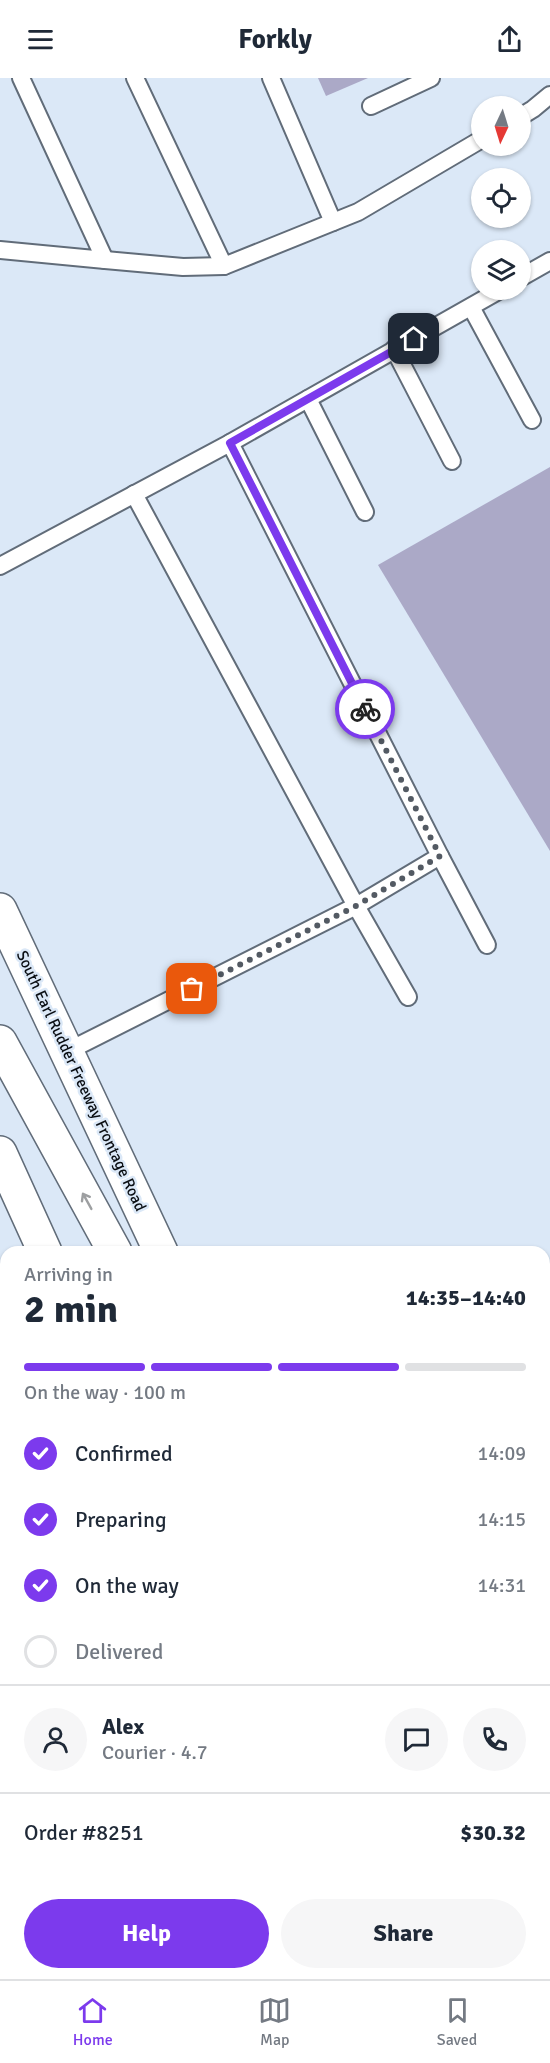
<!DOCTYPE html>
<meta charset="utf-8">
<style>
:root{--surface:#fff;--page:#f6f6f7;--text:#1f2937;--muted:#747a83;--line:#e0e1e3;--accent:#7c3aed}
body{margin:0;font-family:Signika,sans-serif;background:var(--page);color:var(--text);height:100vh;display:flex;flex-direction:column;font-size:22px;white-space:nowrap}
*{box-sizing:border-box;margin:0}
p{font-size:20px;color:var(--muted)}
.icon{flex:none;width:33px;height:33px;fill:none;stroke:currentColor;stroke-width:2;stroke-linecap:round;stroke-linejoin:round}
.map{position:relative;flex:1;overflow:hidden}
.panel{position:absolute;left:0px;top:1168px;width:550px;height:734px;display:flex;flex-direction:column;background:var(--surface);border-radius:18px 18px 0 0;box-shadow:0 2px 4px #0004}
.panel>*{flex:none}
.needle{width:39px;rotate:184deg}
.buttons{position:absolute;left:471px;top:18px;display:grid;gap:12px}
.buttons a{display:grid;place-items:center;width:60px;height:60px;border-radius:50%;background:var(--surface);box-shadow:0 2px 4px #0004;font-size:30px}
.pin{position:absolute;display:grid;place-items:center;width:51px;height:51px;color:#fff;margin:-26px;border-radius:12px;box-shadow:0 3px 9px #0006}
.courier{position:absolute;display:grid;place-items:center;width:60px;height:60px;margin:-30px;border:4px solid #7c3aed;border-radius:50%;background:#fff;color:#222;box-shadow:0 2px 8px #0007}
.summary em{font-style:normal;font-weight:700}
.summary div{display:flex;flex-direction:column-reverse}
.summary{display:flex;align-items:center;justify-content:space-between;height:102px;padding:0 24px}
h1{font-size:39px;font-weight:700;line-height:45px}
.bar{display:grid;grid-template-columns:repeat(4,1fr);gap:9px 6px;align-content:center;height:72px;padding:0 24px}
.bar i{height:8px;border-radius:4px;background:var(--line)}
.bar .current{background:var(--accent)}
.bar p{grid-column:span 4}
.line{display:flex;align-items:center;gap:15px;padding:0 24px;border-top:2px solid var(--line)}
.line div{flex:1}
.round{display:grid;place-items:center;flex:none;width:63px;height:63px;border-radius:32px;background:var(--page)}
ol{padding:0 24px;list-style:none}
li{display:flex;align-items:center;gap:18px;height:66px}
li p{margin-inline-start:auto}
li .icon{padding:6px;border-radius:50%;background:var(--accent);color:#fff;stroke-width:4}
li:last-child{color:var(--muted)}
li i{width:33px;height:33px;border:3px solid var(--line);border-radius:50%}
.action{display:flex;gap:12px;margin-top:auto;padding:12px 24px}
.action a{flex:1;height:69px;border-radius:36px;background:var(--accent);color:#fff;font-size:24px;font-weight:700;line-height:69px;text-align:center}
.action a+a{background:var(--page);color:var(--text)}
header{display:flex;justify-content:space-between;align-items:center;height:78px;padding:0 24px;background:var(--surface);font-size:27px;font-weight:700}
.dock{display:flex;justify-content:space-around;align-items:center;height:84px;border-top:2px solid var(--line);background:var(--surface);font-size:16px;color:var(--muted)}
.dock a{display:grid;justify-items:center;gap:3px}
.dock .current{color:var(--accent)}
.map>svg:first-child{display:block}
.park{fill:#c7b5cb}
.lines{fill:none;stroke-linecap:round;stroke-linejoin:round}
.stream{stroke:#81a7a2;stroke-width:10}
.building{fill:#aba9c7}
.lane-casing{stroke:#616c79;stroke-width:20}
.street-casing{stroke:#616c79;stroke-width:34}
.secondary-casing{stroke:#616c79;stroke-width:36}
.highway-casing{stroke:#616c79;stroke-width:36}
.lane{stroke:#fff;stroke-width:16}
.street{stroke:#fff;stroke-width:32}
.secondary{stroke:#fff;stroke-width:33}
.highway{stroke:#fff;stroke-width:33}
.oneway{stroke:#9d9fa1}
.done{stroke:#535a63;stroke-width:6;stroke-dasharray:0 10.8}
.route{stroke:#7c3aed;stroke-width:8}
.labels{text-anchor:middle;dominant-baseline:central;stroke-width:5;stroke-linejoin:round;paint-order:stroke}
.street-label{font-size:16px;fill:#0a0e13;stroke:#dbe8f7}
</style>
<header><svg class="icon" aria-label="menu" viewBox="0 0 24 24"><path d="M4 6h16M4 12h16M4 18h16"/></svg>Forkly<svg class="icon" aria-label="share" viewBox="0 0 24 24"><path d="M12 15V3M7 8l5-5 5 5M5 13v7h14v-7"/></svg></header>
<div class="map">
<svg width="550" height="1901" viewBox="0 0 550 1901">
<rect width="100%" height="100%" fill="#dbe8f7"/>
<!-- park -->
<path class="park" d="M550 1266V1455L544 1446V1270Z"/>
<g class="lines">
<!-- stream -->
<path class="stream" d="M544 1468H550"/>
</g>
<!-- building -->
<g class="building">
<path d="M318 0H368L326 18Z"/>
<path d="M550 389V773L378 487Z"/>
</g>
<g class="lines">
<defs>
<g id="lane">
<path d="M135 0 224 188"/>
<path d="M271 0 333 144"/>
<path d="M371 28 431 0"/>
<path d="M520 39 533 31 550 17"/>
<path d="M0 172 105 182 21 0"/>
<path d="M105 182 183 189 224 188 358 134 482 61"/>
<path d="M520 200 550 183"/>
<path d="M471 229 532 342"/>
<path d="M394 271 452 383"/>
<path d="M308 321 365 434"/>
<path d="M230 365 500 212"/>
<path d="M134 416 356 828 408 919"/>
<path d="M0 488 230 365 440 778 356 828 68 973"/>
<path d="M440 778 487 867"/>
</g>
<path id="street" d="M0 1756 6 1752"/>
<g id="secondary">
<path d="M0 832 161 1174"/>
<path d="M0 1704 6 1717"/>
<path d="M86 1896 89 1901"/>
<path d="M494 1896 497 1901"/>
</g>
<g id="highway">
<path d="M0 964 115 1174"/>
<path d="M0 1075 45 1174"/>
<path d="M0 1429 6 1442"/>
<path d="M210 1896 212 1901"/>
<path d="M371 1896 373 1901"/>
</g>
</defs>
<!-- lane casing -->
<use href="#lane" class="lane-casing"/>
<!-- street casing -->
<use href="#street" class="street-casing"/>
<!-- secondary casing -->
<use href="#secondary" class="secondary-casing"/>
<!-- highway casing -->
<use href="#highway" class="highway-casing"/>
<!-- lane -->
<use href="#lane" class="lane"/>
<!-- street -->
<use href="#street" class="street"/>
<!-- secondary -->
<use href="#secondary" class="secondary"/>
<!-- highway -->
<use href="#highway" class="highway"/>
</g>
<!-- one-way arrows -->
<defs><path id="oneway-shaft" d="M-6 0H5M1.5-3L5.5 0L1.5 3" fill="none" stroke-width="1.6" stroke-linecap="round" stroke-linejoin="round" transform="scale(1.5)"/></defs>
<use class="oneway" href="#oneway-shaft" transform="translate(87 1123) rotate(-119)"/>
<g class="lines">
<!-- done -->
<path class="done" d="M192 911 356 828 440 778 365 631"/>
<!-- route -->
<path class="route" d="M365 631 230 365 414 261"/>
</g>
<g class="labels">
<!-- street labels -->
<g class="street-label">
<text transform="translate(81 1003) rotate(65)">South Earl Rudder Freeway Frontage Road</text>
</g>
</g>
</svg>
<div class="buttons">
<a><svg class="needle" viewBox="-14 -14 28 28"><path d="M0-13l5 13h-10z" fill="#e53935"/><path d="M0 13l5-13h-10z" fill="#747a83"/></svg></a>
<a><svg class="icon" aria-label="locate" viewBox="0 0 24 24"><circle cx="12" cy="12" r="6"/><path d="M12 2v4M12 18v4M2 12h4M18 12h4"/></svg></a>
<a><svg class="icon" aria-label="layers" viewBox="0 0 24 24"><path d="M12 4l9 5-9 5-9-5zM3 14l9 5 9-5"/></svg></a>
</div>
<div class="pin" style="left:192px;top:911px;background:#ea580c"><svg class="icon" aria-label="bag" viewBox="0 0 24 24"><path d="M5 8h14l-1 12H6zM9 8a3 3 0 0 1 6 0"/></svg></div>
<div class="pin" style="left:414px;top:261px;background:#1f2937"><svg class="icon" aria-label="home" viewBox="0 0 24 24"><path d="M3 11l9-7 9 7M6 9v11h12V9"/></svg></div>
<div class="courier" style="left:365px;top:631px"><svg class="icon" aria-label="bike" viewBox="0 0 24 24"><circle cx="6" cy="16" r="4"/><circle cx="18" cy="16" r="4"/><path d="M6 16l4-8h5l3 8M10 8l3 8H6M13 5h3"/></svg></div>
<section class="panel">
<div class="summary"><div><h1>2 min</h1><p>Arriving in</p></div><em>14:35–14:40</em></div>
<div class="bar"><i class="current"></i><i class="current"></i><i class="current"></i><i></i><p>On the way · 100 m</p></div>
<ol>
<li><svg class="icon" aria-label="check" viewBox="0 0 24 24"><path d="M5 12l5 5 9-10"/></svg>Confirmed<p>14:09</p></li>
<li><svg class="icon" aria-label="check" viewBox="0 0 24 24"><path d="M5 12l5 5 9-10"/></svg>Preparing<p>14:15</p></li>
<li><svg class="icon" aria-label="check" viewBox="0 0 24 24"><path d="M5 12l5 5 9-10"/></svg>On the way<p>14:31</p></li>
<li><i></i>Delivered</li>
</ol>
<div class="line" style="height:108px"><a class="round"><svg class="icon" aria-label="person" viewBox="0 0 24 24"><circle cx="12" cy="8" r="4"/><path d="M4 21q1-7 8-7t8 7"/></svg></a><div><b>Alex</b><p>Courier · 4.7</p></div><a class="round"><svg class="icon" aria-label="chat" viewBox="0 0 24 24"><path d="M4 5h16v11H9l-5 4z"/></svg></a><a class="round"><svg class="icon" aria-label="phone" viewBox="0 0 24 24"><path d="M5 4h4l2 5-3 2q2 4 5 5l2-3 5 2v4C11 20 4 13 5 4z"/></svg></a></div>
<div class="line" style="height:78px"><div>Order #8251</div><b>$30.32</b></div>
<div class="action"><a>Help</a><a>Share</a></div>
</section>
</div>
<nav class="dock">
<a class="current"><svg class="icon" aria-label="home" viewBox="0 0 24 24"><path d="M3 11l9-7 9 7M6 9v11h12V9"/></svg>Home</a>
<a><svg class="icon" aria-label="map" viewBox="0 0 24 24"><path d="M3 6l6-2 6 2 6-2v14l-6 2-6-2-6 2zM9 4v14M15 6v14"/></svg>Map</a>
<a><svg class="icon" aria-label="saved" viewBox="0 0 24 24"><path d="M7 4h10v16l-5-4-5 4z"/></svg>Saved</a>
</nav>
